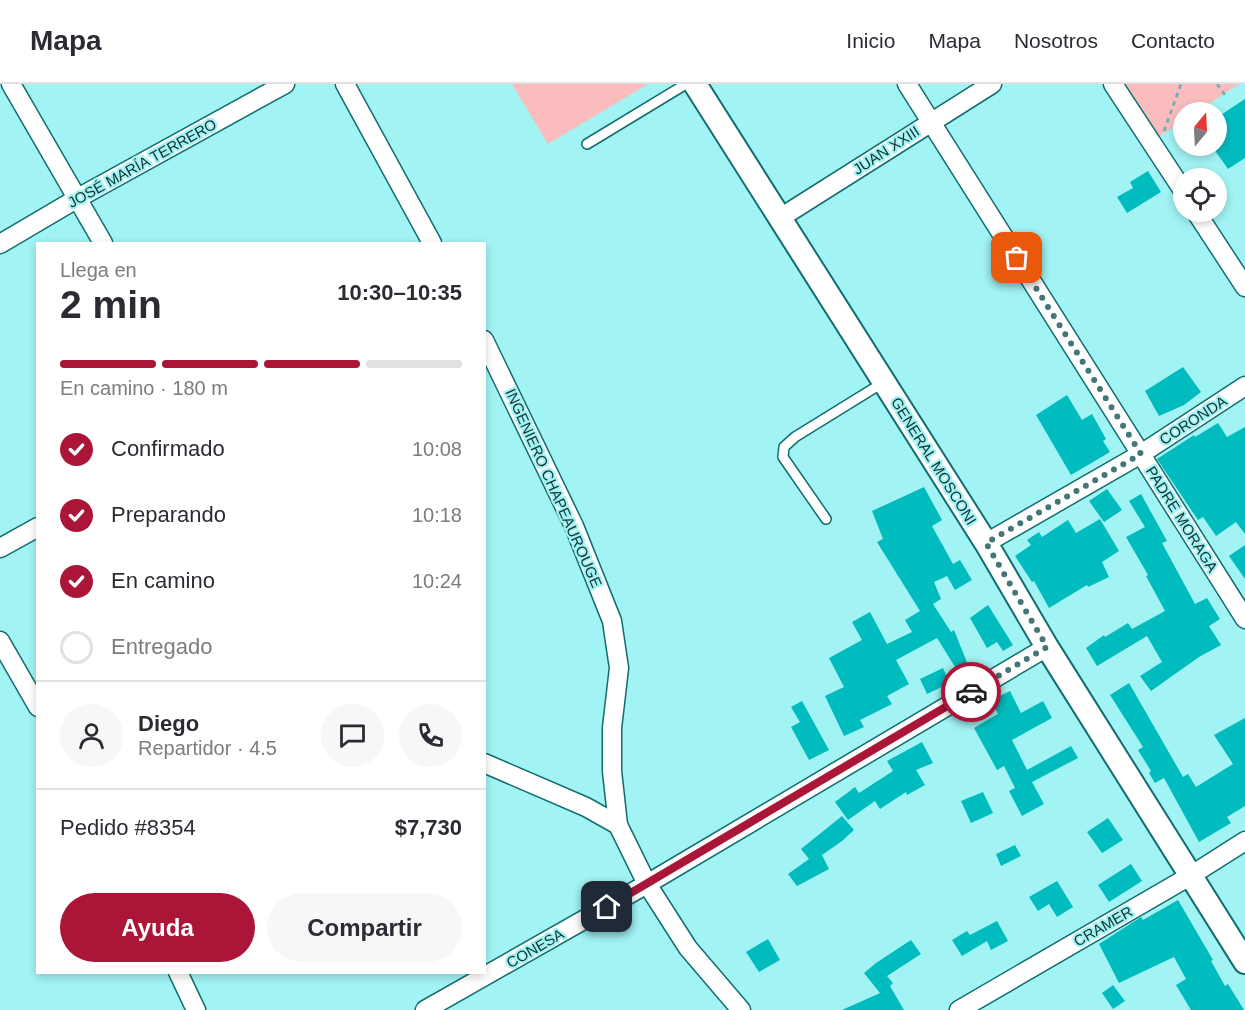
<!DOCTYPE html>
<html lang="es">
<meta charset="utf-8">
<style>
:root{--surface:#fff;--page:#f7f7f7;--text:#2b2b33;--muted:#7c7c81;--line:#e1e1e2;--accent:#ab1537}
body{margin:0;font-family:Helvetica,sans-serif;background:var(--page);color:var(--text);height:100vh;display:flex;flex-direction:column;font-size:22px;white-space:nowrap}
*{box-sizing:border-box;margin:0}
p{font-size:20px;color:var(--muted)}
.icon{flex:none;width:33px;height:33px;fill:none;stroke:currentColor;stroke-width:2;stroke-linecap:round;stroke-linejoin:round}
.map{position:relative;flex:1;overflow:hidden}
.panel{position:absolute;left:36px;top:158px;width:450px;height:732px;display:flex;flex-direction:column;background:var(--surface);border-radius:0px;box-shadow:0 3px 9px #0003}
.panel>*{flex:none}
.needle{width:39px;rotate:18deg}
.fabs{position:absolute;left:1173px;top:18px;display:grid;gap:12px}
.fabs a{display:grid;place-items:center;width:54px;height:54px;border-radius:50%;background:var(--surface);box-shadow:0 3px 9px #0003;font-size:30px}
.pin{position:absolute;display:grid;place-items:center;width:51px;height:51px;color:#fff;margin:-26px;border-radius:12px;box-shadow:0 3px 9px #0006}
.courier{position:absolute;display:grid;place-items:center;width:60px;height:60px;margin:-30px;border:4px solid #ab1537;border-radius:50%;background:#fff;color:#222;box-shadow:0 2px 8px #0007}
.summary em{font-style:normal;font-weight:800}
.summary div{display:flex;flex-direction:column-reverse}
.summary{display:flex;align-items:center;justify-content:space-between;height:102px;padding:0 24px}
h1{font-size:39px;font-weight:800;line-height:45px}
.bar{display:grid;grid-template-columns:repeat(4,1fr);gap:9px 6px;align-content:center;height:72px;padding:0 24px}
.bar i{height:8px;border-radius:4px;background:var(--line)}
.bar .active{background:var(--accent)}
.bar p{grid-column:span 4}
.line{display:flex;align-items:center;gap:15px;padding:0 24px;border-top:2px solid var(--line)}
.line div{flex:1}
.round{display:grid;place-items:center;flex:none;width:63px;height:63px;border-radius:32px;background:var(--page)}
ol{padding:0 24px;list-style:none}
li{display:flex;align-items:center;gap:18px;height:66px}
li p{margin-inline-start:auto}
li .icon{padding:6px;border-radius:50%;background:var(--accent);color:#fff;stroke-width:4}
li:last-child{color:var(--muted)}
li i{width:33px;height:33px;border:3px solid var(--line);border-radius:50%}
.primary-button{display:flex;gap:12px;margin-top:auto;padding:12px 24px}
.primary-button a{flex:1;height:69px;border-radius:36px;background:var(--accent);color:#fff;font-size:24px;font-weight:800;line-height:69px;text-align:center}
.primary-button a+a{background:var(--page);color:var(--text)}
header{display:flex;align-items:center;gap:36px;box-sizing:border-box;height:84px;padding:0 30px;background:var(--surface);border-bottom:2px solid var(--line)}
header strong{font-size:28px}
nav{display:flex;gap:33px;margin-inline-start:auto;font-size:21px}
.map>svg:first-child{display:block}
.green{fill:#fabcbd}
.building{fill:#00bcbf}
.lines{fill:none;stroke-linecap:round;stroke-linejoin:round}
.service-casing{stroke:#116d6f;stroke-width:12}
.minor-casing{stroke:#116d6f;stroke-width:21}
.tertiary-casing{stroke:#116d6f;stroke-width:26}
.path{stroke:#71b3b4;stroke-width:3;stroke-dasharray:4.5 4.5;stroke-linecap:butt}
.service{stroke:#fff;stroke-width:9}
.minor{stroke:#fff;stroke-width:18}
.tertiary{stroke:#fff;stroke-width:22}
.done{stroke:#447677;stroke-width:6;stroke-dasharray:0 10.8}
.route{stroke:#ab1537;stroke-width:8}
.labels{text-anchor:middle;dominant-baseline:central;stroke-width:4.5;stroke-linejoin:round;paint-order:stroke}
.street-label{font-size:15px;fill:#113334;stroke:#a2f3f4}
</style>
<header>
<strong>Mapa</strong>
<nav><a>Inicio</a><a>Mapa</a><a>Nosotros</a><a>Contacto</a></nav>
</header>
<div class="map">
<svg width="1245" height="926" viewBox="0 0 1245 926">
<rect width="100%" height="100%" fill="#a2f3f4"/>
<!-- green -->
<g class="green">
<path d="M512 0H648L548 60Z"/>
<path d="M1121 0H1239L1196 28H1184L1183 37 1157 54Z"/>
</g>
<!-- building -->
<g class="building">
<path d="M1245 15V74L1228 85 1216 68V34Z"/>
<path d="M1148 87 1161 108 1127 129 1117 113 1133 104 1130 98Z"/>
<path d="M1183 283 1201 308 1184 321 1159 332 1145 307Z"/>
<path d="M1067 311 1082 336 1092 330 1106 355 1103 357 1110 368 1071 391 1036 331Z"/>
<path d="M1218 339 1227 353 1245 343V450L1236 438 1216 452 1203 433 1198 436 1157 375 1194 351 1195 353Z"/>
<path d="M924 403 942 436 932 442 953 480 960 476 972 496 955 506 947 492 934 498 941 515 933 520 951 548 954 546 968 581 957 586 937 554 896 576 909 600 887 612 892 620 860 636 864 643 844 652 825 612 844 603 829 574 862 556 852 538 870 528 887 560 912 548 905 536 920 527 877 458 883 455 872 427Z"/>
<path d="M1107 405 1122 426 1104 438 1089 417Z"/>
<path d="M1141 410 1167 457 1162 459 1195 520 1207 514 1220 535 1209 542 1221 561 1199 573 1151 607 1140 592 1162 578 1147 552 1097 582 1086 564 1104 551 1105 553 1128 539 1132 545 1165 527 1146 492 1148 491 1126 453 1145 443 1129 417Z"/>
<path d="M1100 435 1119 467 1102 478 1109 493 1088 503 1087 501 1049 524 1034 497 1032 498 1015 472 1031 461 1027 456 1039 448 1042 453 1068 436 1076 449Z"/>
<path d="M1245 461V495L1229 472Z"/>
<path d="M988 521 1013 561 1003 567 997 558 987 564 970 534Z"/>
<path d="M943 584 950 599 927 610 920 595Z"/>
<path d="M1129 599 1183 693 1188 690 1196 703 1233 680 1214 651 1245 634V722L1227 733 1231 739 1199 758 1164 694 1155 699 1149 689 1151 687 1138 666 1143 663 1110 611Z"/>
<path d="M1010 607 1021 629 1043 617 1052 634 1012 656 1027 686 1071 662 1078 674 1032 698 1044 720 1022 732 1009 707 1015 704 1004 682 997 686 974 644 998 630 991 616Z"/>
<path d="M802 617 829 666 809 676 791 643 800 638 791 623Z"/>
<path d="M922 658 933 679 916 686 925 701 907 711 906 708 880 725 875 717 848 736 835 718 855 703 859 709 893 687 887 677Z"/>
<path d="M983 708 993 729 971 739 961 717Z"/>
<path d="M842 732 854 746 842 757 822 771 829 785 797 802 788 790 809 775 801 765Z"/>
<path d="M1108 734 1123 756 1102 769 1087 748Z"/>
<path d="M1015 761 1021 772 1001 782 996 770Z"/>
<path d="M1131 780 1142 797 1109 818 1098 801Z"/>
<path d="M1057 797 1073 823 1057 833 1049 820 1038 827 1029 813Z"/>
<path d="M1178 816 1213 876 1211 877 1225 902 1228 900 1244 926H1191L1176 901 1186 895 1174 873 1119 899 1099 860 1141 833 1143 836Z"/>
<path d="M997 837 1008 857 991 866 987 857 962 872 952 856 967 847 970 851Z"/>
<path d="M768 855 780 876 759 888 746 868Z"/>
<path d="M911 856 921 870 887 892 893 899 890 902 904 926H842L880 909 864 889 876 879Z"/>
<path d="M1113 901 1125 917 1113 925 1102 909Z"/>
</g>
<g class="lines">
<defs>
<g id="service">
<path d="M587 60 686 0"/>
<path d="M826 435 783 373 784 363 795 353 884 298"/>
</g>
<g id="minor">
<path d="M11 0 103 159"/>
<path d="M345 0 432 159"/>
<path d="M907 0 1245 535"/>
<path d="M1113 0 1184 108"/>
<path d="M1196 128 1245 203"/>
<path d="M780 134 992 0"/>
<path d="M0 160 78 114 285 0"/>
<path d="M484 256 574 442 612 537 619 584 612 644V687L618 741 647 800 688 864 741 926"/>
<path d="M986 459 1141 370 1245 302"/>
<path d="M0 464 38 443"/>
<path d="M0 557 38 623"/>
<path d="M484 679 586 723 618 741"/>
<path d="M178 888 196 926"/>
<path d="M425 926 647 800 1047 563"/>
<path d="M959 926 1190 792 1245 757"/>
</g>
<path id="tertiary" d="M695 0 986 459 1047 563 1245 878"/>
</defs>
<!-- service casing -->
<use href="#service" class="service-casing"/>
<!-- minor casing -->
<use href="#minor" class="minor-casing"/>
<!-- tertiary casing -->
<use href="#tertiary" class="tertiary-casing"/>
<!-- path -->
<g class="path">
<path d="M1217 0 1225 11"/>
<path d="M1164 47 1181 0"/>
</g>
<!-- service -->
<use href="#service" class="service"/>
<!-- minor -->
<use href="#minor" class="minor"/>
<!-- tertiary -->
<use href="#tertiary" class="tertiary"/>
</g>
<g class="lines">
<!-- done -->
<path class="done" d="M971 608 1047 563 986 459 1141 370 1017 174"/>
<!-- route -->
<path class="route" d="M607 823 971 608"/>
</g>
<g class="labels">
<!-- street labels -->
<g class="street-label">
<text transform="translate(886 66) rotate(-33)">JUAN XXIII</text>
<text transform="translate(142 79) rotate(-29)">JOSÉ MARÍA TERRERO</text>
<text transform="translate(1193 336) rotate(-33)">CORONDA</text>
<text transform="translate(934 377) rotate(58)">GENERAL MOSCONI</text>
<text transform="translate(554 404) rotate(66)">INGENIERO CHAPEAUROUGE</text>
<text transform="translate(1182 435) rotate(58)">PADRE MORAGA</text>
<text transform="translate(1103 842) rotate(-30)">CRAMER</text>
<text transform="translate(535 864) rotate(-30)">CONESA</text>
</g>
</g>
</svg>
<div class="fabs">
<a><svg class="needle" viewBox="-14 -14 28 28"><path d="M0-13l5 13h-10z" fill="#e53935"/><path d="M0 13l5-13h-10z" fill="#7c7c81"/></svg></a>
<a><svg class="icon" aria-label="locate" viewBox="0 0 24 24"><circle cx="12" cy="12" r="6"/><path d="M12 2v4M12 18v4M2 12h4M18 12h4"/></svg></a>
</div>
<div class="pin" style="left:1017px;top:174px;background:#ea580c"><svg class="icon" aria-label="bag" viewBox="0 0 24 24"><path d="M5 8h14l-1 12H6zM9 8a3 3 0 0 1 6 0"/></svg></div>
<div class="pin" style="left:607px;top:823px;background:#1f2937"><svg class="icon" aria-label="home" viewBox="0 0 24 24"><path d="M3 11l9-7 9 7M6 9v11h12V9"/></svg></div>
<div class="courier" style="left:971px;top:608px"><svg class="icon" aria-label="car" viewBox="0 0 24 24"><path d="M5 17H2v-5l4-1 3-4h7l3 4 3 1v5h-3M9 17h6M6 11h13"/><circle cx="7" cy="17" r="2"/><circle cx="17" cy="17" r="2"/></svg></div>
<section class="panel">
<div class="summary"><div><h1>2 min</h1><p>Llega en</p></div><em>10:30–10:35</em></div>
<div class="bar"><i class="active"></i><i class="active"></i><i class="active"></i><i></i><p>En camino · 180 m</p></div>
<ol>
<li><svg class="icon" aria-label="check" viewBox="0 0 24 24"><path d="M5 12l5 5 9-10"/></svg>Confirmado<p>10:08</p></li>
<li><svg class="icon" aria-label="check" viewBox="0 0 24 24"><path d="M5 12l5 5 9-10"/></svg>Preparando<p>10:18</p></li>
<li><svg class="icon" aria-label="check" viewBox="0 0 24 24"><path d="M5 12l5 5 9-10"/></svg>En camino<p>10:24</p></li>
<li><i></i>Entregado</li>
</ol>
<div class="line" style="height:108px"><a class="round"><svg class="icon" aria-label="person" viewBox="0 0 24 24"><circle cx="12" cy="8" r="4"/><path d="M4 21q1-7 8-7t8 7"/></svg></a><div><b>Diego</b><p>Repartidor · 4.5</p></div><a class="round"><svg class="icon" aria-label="chat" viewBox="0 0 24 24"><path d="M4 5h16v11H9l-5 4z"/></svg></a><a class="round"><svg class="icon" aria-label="phone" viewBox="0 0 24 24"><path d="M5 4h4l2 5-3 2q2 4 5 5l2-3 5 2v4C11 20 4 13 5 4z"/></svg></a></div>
<div class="line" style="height:78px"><div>Pedido #8354</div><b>$7,730</b></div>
<div class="primary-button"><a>Ayuda</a><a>Compartir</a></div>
</section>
</div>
